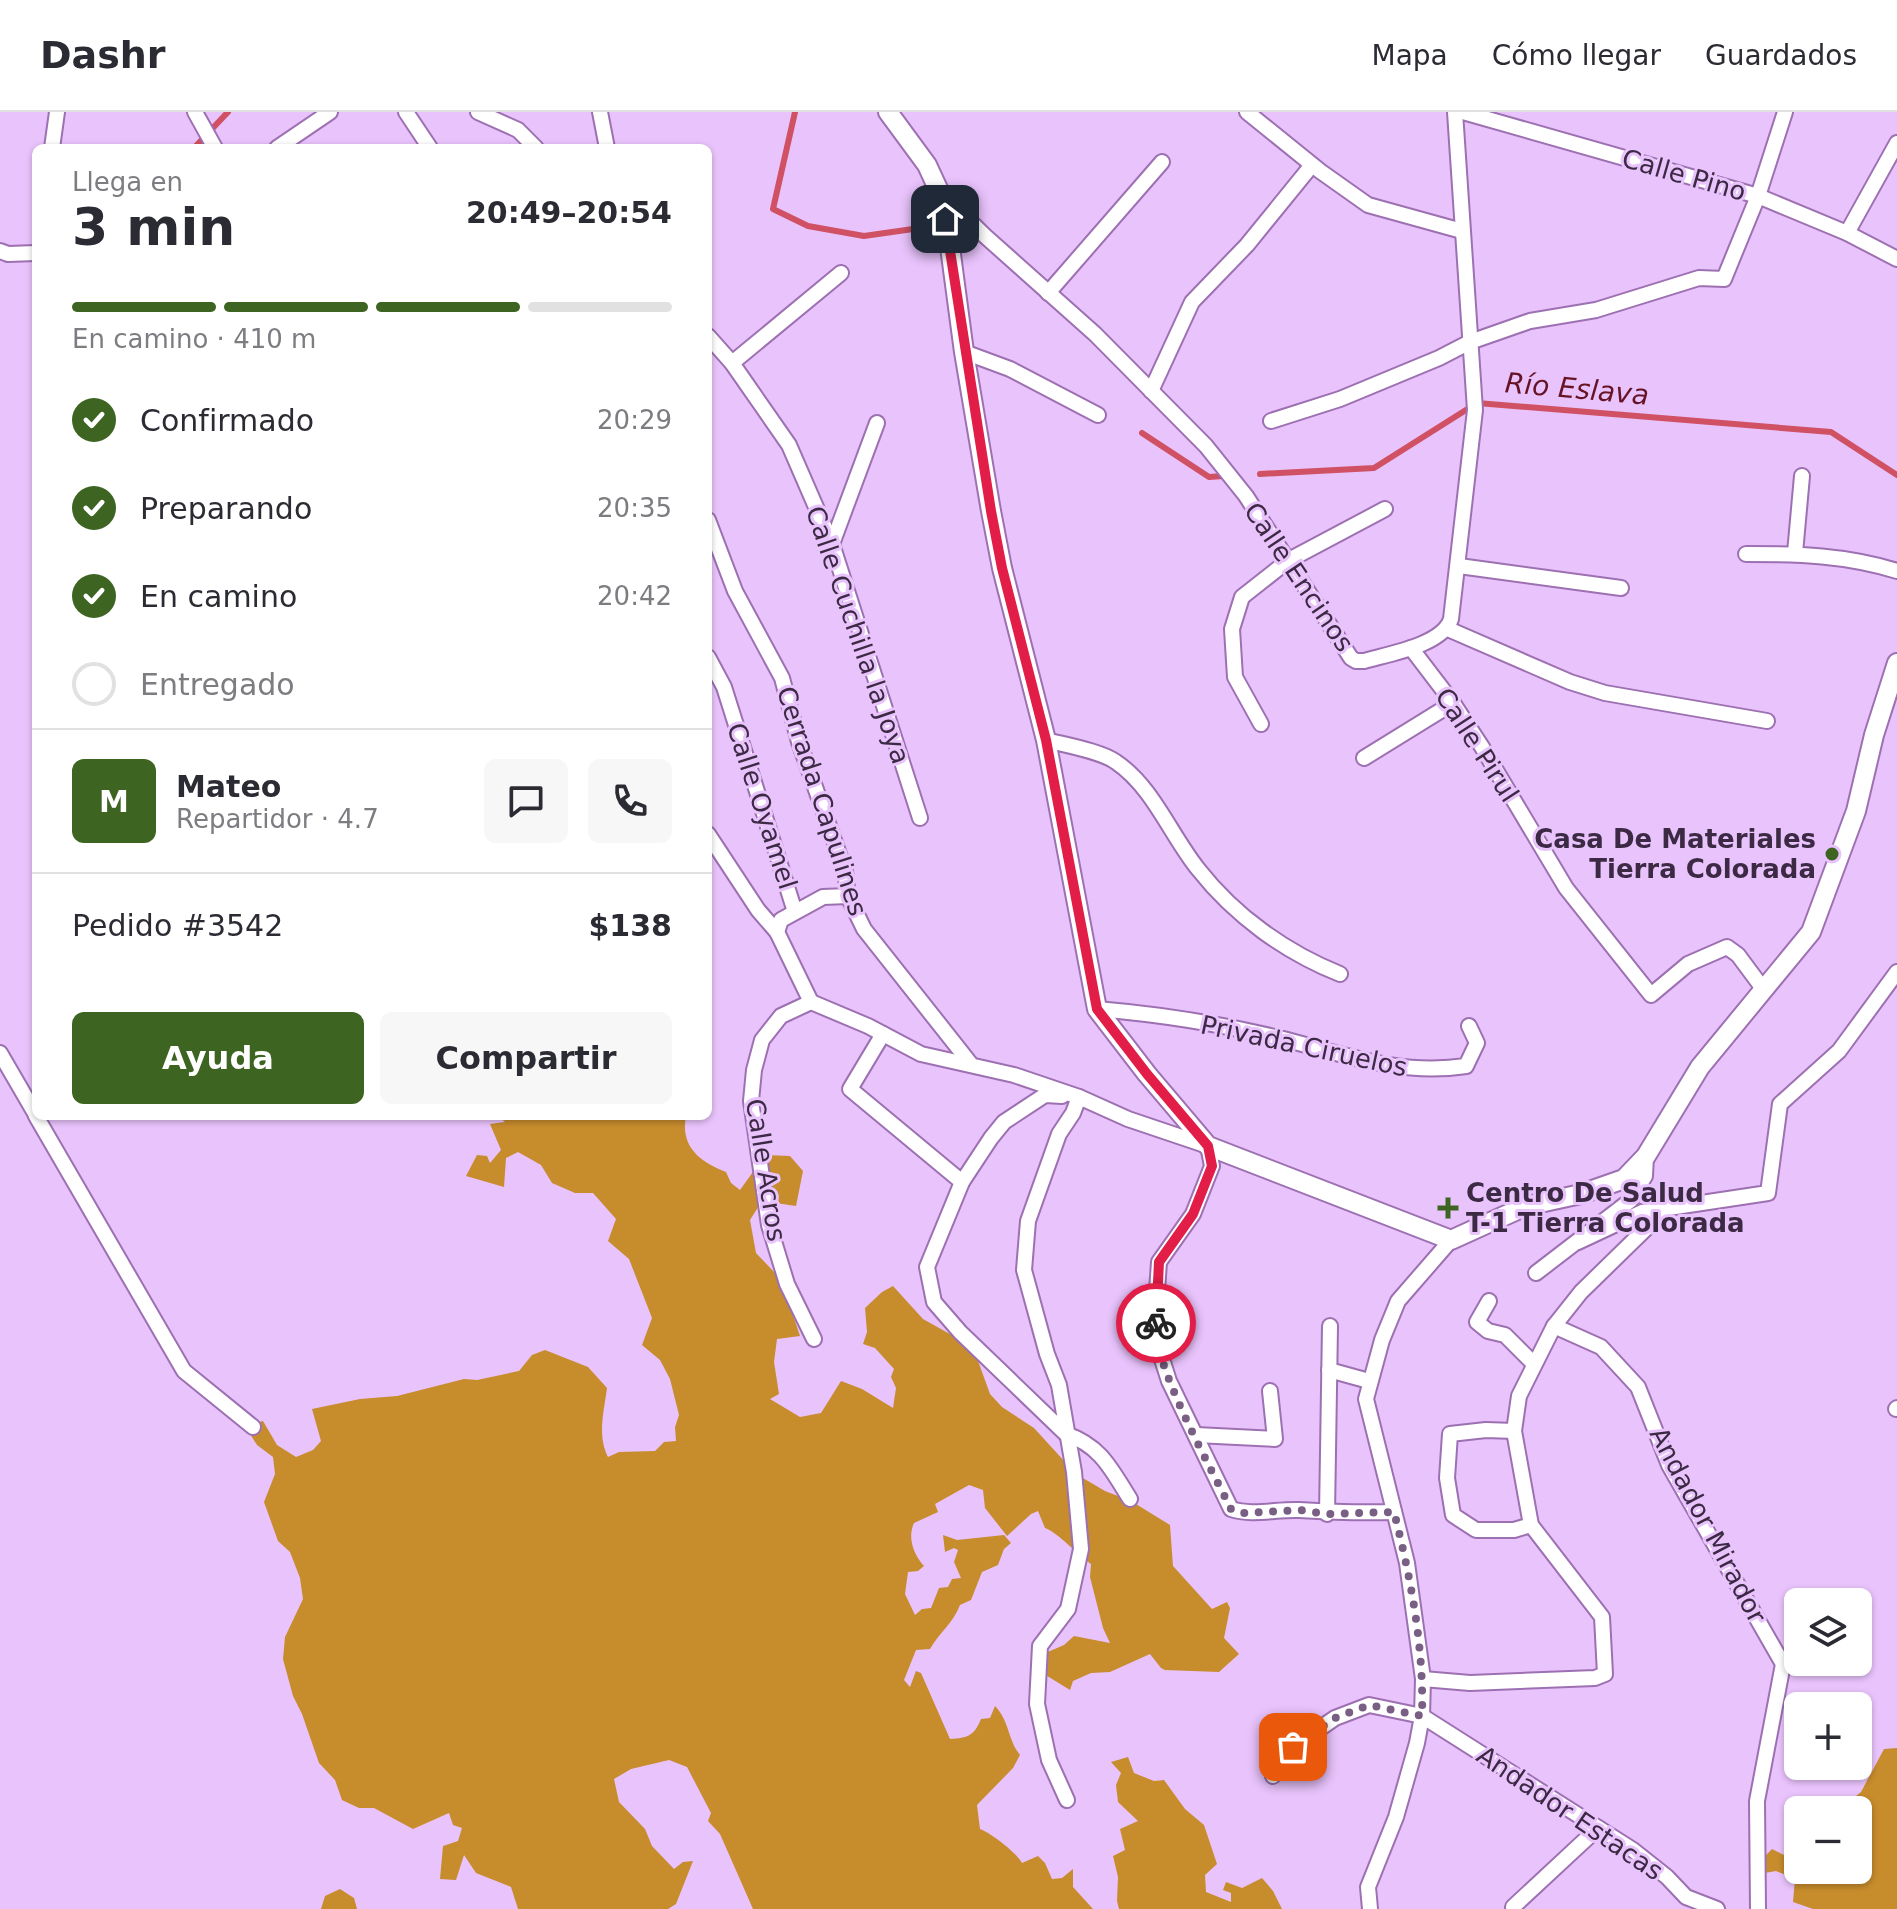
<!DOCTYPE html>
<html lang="es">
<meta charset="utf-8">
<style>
:root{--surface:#fff;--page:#f7f7f7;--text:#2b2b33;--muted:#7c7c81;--line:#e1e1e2;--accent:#3d6521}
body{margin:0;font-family:"DejaVu Sans",sans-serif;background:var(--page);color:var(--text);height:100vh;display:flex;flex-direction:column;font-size:30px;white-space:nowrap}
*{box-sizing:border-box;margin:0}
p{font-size:26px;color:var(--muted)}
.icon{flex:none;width:44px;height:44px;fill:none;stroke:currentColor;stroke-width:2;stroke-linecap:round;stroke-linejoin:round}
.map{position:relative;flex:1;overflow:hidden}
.details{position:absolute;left:32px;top:32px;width:680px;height:976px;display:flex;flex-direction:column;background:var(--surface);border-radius:12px;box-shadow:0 2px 6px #0004}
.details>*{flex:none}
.controls{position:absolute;left:1784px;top:1476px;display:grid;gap:16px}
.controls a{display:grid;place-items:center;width:88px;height:88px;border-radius:12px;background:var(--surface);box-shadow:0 2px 6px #0004;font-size:40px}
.pin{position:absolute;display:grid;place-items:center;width:68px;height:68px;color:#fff;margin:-34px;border-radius:16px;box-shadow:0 4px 12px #0006}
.courier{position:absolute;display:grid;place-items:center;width:80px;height:80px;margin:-40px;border:6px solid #e11d48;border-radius:50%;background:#fff;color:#222;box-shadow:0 2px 10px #0007}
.headline em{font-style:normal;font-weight:700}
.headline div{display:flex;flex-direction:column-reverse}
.headline{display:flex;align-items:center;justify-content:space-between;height:136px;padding:0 40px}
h1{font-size:52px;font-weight:700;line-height:60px}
.bar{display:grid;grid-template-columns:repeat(4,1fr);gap:12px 8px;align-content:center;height:96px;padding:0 40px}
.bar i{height:10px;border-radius:6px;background:var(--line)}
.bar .selected{background:var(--accent)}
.bar p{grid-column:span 4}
.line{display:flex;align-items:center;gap:20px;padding:0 40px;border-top:2px solid var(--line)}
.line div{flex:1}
.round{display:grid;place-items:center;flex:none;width:84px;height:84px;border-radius:12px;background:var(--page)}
ol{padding:0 40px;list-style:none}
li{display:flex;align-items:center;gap:24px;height:88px}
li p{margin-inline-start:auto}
li .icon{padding:8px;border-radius:50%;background:var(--accent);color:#fff;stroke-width:4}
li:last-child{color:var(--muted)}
li i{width:44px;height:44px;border:4px solid var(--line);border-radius:50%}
.action{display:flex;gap:16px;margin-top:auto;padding:16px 40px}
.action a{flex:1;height:92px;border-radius:12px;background:var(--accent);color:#fff;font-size:32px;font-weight:700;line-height:92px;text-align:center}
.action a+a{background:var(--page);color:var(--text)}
header{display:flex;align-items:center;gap:48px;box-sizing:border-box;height:112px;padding:0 40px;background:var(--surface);border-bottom:2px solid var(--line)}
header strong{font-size:38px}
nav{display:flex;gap:44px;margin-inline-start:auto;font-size:28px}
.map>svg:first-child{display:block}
.forest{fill:#c78c2c}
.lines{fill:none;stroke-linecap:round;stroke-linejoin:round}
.stream{stroke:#d05163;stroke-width:6}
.minor-casing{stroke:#9d70b2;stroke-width:18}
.tertiary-casing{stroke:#9d70b2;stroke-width:22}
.minor{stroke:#fff;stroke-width:14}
.tertiary{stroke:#fff;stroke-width:18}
.done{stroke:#795f84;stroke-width:8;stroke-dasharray:0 14.4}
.route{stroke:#e11d48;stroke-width:10}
.poi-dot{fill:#3d6521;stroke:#e9c3fc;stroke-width:3}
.labels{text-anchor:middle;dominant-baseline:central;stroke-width:6;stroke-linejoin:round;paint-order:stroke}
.street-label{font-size:26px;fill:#3c2944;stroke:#e9c3fc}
.poi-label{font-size:26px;font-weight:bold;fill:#3c2944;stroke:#e9c3fc;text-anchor:end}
.water-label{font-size:28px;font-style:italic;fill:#661425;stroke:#e9c3fc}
</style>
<header>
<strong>Dashr</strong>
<nav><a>Mapa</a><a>Cómo llegar</a><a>Guardados</a></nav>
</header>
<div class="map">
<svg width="1897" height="1797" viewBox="0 0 1897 1797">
<rect width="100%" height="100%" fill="#e9c3fc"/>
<!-- forest -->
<g class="forest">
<path d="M498 1004H686C680 1035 700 1050 726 1060L731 1071 740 1078 765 1043 790 1044 803 1059 796 1094 762 1089 750 1108 756 1141 775 1161 793 1186 792 1200 800 1224 777 1227 774 1250 779 1282 770 1287 800 1305 821 1301 841 1269 862 1277 893 1296 896 1276 891 1265 894 1257 875 1236 863 1232 867 1220 865 1196 882 1180 893 1174 923 1207 973 1235 990 1282 1002 1295 1034 1316 1076 1362 1105 1379 1131 1389 1170 1413 1173 1454 1212 1497 1227 1490 1230 1496 1224 1526 1239 1542 1219 1560 1165 1558 1161 1556 1150 1542 1110 1560 1091 1561 1073 1569 1070 1578 1044 1562 1036 1545 1064 1533 1074 1524 1110 1531 1103 1516 1090 1465 1091 1452C1077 1442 1057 1420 1045 1416L1038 1399 1031 1402 1007 1424 985 1396 983 1378 969 1373 935 1392 938 1400 914 1411C907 1426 914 1443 924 1454L918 1459 908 1460 905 1482 915 1503 922 1497 931 1496 939 1476 948 1475 952 1467 961 1466 954 1450 958 1438 954 1436 945 1440 943 1423 957 1428 1004 1423 1011 1431 1004 1437 998 1453 982 1460 971 1488 960 1493C954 1510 939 1521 930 1537L916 1538 904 1568 910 1575 916 1559 921 1561 950 1627C968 1626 974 1624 981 1607L990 1606 995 1594C1009 1608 1008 1628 1020 1643L1013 1656 977 1693 980 1717C991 1721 1017 1741 1022 1751L1038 1744 1045 1751 1052 1767 1062 1766 1073 1757V1775L1093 1797H753L720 1722 708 1709 711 1701 687 1655 669 1648 631 1657 614 1667 619 1690 645 1717 652 1734 674 1757 683 1750 693 1749 676 1792 668 1797H518L511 1775 476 1761 464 1743 456 1768 440 1767 443 1734 458 1729 462 1716 453 1713 449 1701 413 1717 374 1696H359L342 1688 335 1668 319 1651 302 1602 293 1584 283 1547 285 1525 303 1487 300 1466 290 1440 278 1429 264 1390 275 1362 273 1345 257 1333 245 1314 263 1309 277 1333 296 1345 313 1338 321 1329 312 1297 360 1287 397 1284 464 1267 477 1268 519 1259 532 1243 545 1238 588 1255 607 1276C604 1300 597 1323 608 1345L619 1340 655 1339 664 1330 676 1329 675 1315 679 1303 670 1267 660 1248 642 1233 652 1206 629 1147 608 1129 616 1107 593 1081H575L552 1071 541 1053 518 1040 506 1046 504 1075 466 1064 477 1043 487 1044 490 1051 501 1038 490 1012 505 1010Z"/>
<path d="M1897 1636V1797H1813L1793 1790 1795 1767 1776 1759 1759 1762 1762 1747 1772 1737 1798 1750V1758H1858V1698L1840 1697 1861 1680 1884 1637Z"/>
<path d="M1128 1645 1134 1661 1154 1669 1164 1668 1185 1697 1204 1713 1217 1752 1205 1763 1206 1780 1231 1790V1781L1223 1778 1226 1770 1242 1776 1262 1766 1273 1779 1282 1797H1119L1117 1789 1118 1765 1113 1744 1125 1738 1120 1717 1138 1709 1118 1690 1116 1673 1121 1661 1111 1650Z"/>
<path d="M340 1777 354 1786 357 1797H321L325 1784Z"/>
</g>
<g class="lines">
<!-- stream -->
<g class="stream">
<path d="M795 0 773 97 808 114 864 124 927 115 932 118"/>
<path d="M194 36 228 0"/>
<path d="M1142 321 1209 365 1223 364"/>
<path d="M1260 362 1374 356 1477 291 1831 320 1897 363"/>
</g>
<defs>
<g id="minor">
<path d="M195 0 215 36"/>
<path d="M406 0 430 36"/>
<path d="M478 0 518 18 536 36"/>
<path d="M600 0 607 36"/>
<path d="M1247 0 1320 59 1368 93 1462 119"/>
<path d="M1463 0 1758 84 1847 121 1897 147"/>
<path d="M52 36 57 0"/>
<path d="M277 36 330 0"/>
<path d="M939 79 985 124 1095 222 1206 334 1246 384 1351 546 1356 549H1364C1388 542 1443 533 1451 507L1475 298 1455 0"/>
<path d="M1847 121 1897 31"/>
<path d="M0 139 8 142 36 141"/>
<path d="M1048 181 1162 50"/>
<path d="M708 224 732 251 789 333 832 432 920 706"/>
<path d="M964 240 1010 257 1098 303"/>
<path d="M732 251 841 161"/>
<path d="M1151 279 1192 190 1247 133 1312 53"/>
<path d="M1271 309 1340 287 1439 246 1470 230 1530 209 1596 198 1699 166 1724 167 1758 84 1785 0"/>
<path d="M708 408 735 479 782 566 799 630 845 759 848 784 864 817 970 951"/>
<path d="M832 432 877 311"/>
<path d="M1795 441 1802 364"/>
<path d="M1746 442C1799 442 1845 443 1897 459"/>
<path d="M1459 454 1621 476"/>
<path d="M1448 517 1570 570 1605 581 1767 609"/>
<path d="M1411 536 1453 591 1482 635 1566 776 1651 883 1688 852 1727 835 1738 843 1764 878"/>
<path d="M708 545 724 575 795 800"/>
<path d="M1261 612 1235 565 1232 517 1242 485 1289 448 1385 397"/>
<path d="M1046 628C1065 633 1101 639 1116 650 1153 675 1170 722 1198 757 1235 804 1285 840 1340 862"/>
<path d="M1364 646 1453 591"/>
<path d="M708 722 758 798 777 820 811 890"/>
<path d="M777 820 781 808 823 785 848 784"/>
<path d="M811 890 868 914 921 942 1014 963 1079 985 1128 1007 1208 1034 1212 1054 1193 1102 1159 1150 1154 1222 1169 1269 1231 1397C1252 1404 1277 1397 1299 1398 1331 1400 1362 1401 1394 1400"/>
<path d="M811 890 781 904 762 928 754 958 751 989 769 1113 787 1172 814 1227"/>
<path d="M1097 897C1156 902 1221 912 1279 926 1344 942 1398 964 1466 954L1477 931 1469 914"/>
<path d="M883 922 850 977 962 1070"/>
<path d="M0 941 36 1003"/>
<path d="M1062 984 1045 983 1004 1010 991 1026 962 1070 927 1155 934 1190 960 1220 1066 1322C1101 1334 1111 1357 1130 1387"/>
<path d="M36 1004 184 1259 253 1315"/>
<path d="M1578 1130 1642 1100 1768 1081 1780 992 1839 939 1897 860"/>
<path d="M1536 1161 1631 1088 1645 1064 1646 1044"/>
<path d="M1489 1189 1477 1210 1488 1219 1505 1223 1534 1252"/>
<path d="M1554 1214 1601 1235 1638 1275 1669 1353 1783 1552 1757 1689 1758 1797"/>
<path d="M1329 1258 1369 1269"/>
<path d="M1896 1297 1897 1296"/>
<path d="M1514 1319 1486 1318 1450 1322 1447 1366 1453 1403 1476 1418H1514L1531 1413"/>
<path d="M1196 1323 1275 1327 1270 1279"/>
<path d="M1327 1402 1330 1214"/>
<path d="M1423 1567 1470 1571 1595 1566 1605 1562 1602 1505 1531 1413 1514 1319 1519 1284 1554 1214 1581 1180 1666 1097"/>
<path d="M1273 1664 1293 1635 1335 1606 1369 1593 1422 1604 1633 1738 1667 1765 1686 1785 1717 1797"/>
<path d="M1067 1688 1049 1648 1037 1592 1040 1534 1068 1497 1081 1437 1074 1360 1059 1273 1047 1242 1024 1158 1028 1109 1059 1022 1073 1001 1079 985"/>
<path d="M1513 1795 1598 1716"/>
<path d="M1370 1797 1368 1775 1396 1705 1417 1631 1422 1604 1423 1567 1407 1451 1366 1287 1382 1228 1398 1189 1451 1128"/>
</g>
<path id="tertiary" d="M888 0 927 53 939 79 950 135 964 240 991 399 1002 456 1046 628 1097 897 1147 962 1208 1034 1451 1128 1526 1094 1581 1082 1624 1067 1646 1044 1700 955 1811 820 1856 699 1874 623 1897 551"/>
</defs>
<!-- minor casing -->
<use href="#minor" class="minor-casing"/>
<!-- tertiary casing -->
<use href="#tertiary" class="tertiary-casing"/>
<!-- minor -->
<use href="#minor" class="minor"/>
<!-- tertiary -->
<use href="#tertiary" class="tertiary"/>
</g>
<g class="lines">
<!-- done -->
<path class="done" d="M1156 1211C1152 1251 1211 1356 1231 1397L1242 1401 1300 1398 1327 1402 1394 1400C1411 1467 1424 1535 1422 1604L1369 1593 1335 1606 1293 1635"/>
<!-- route -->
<path class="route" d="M945 107 991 399 1002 456 1046 628 1097 897 1147 962 1208 1034 1212 1054 1193 1102 1159 1150 1156 1211"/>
</g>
<!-- markers -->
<g class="poi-dot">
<circle cx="1832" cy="742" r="8"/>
<path d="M1444 1084h8v8h8v8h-8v8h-8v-8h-8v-8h8z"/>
</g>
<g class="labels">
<!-- street labels -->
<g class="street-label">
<text transform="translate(1684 63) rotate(16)">Calle Pino</text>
<text transform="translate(1299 465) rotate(56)">Calle Encinos</text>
<text transform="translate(858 523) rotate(71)">Calle Cuchilla la Joya</text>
<text transform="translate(1477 633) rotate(57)">Calle Pirul</text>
<text transform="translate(822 689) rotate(72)">Cerrada Capulines</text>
<text transform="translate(762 694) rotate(72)">Calle Oyamel</text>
<text transform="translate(1304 934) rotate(12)">Privada Ciruelos</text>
<text transform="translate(766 1058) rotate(81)">Calle Acros</text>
<text transform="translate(1708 1413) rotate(62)">Andador Mirador</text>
<text transform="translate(1570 1701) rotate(34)">Andador Estacas</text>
</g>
<!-- poi labels -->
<g class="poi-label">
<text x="1816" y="727">Casa De Materiales<tspan x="1816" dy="30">Tierra Colorada</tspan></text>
<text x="1466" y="1081" text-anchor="start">Centro De Salud<tspan x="1466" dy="30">T-1 Tierra Colorada</tspan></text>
</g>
<!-- water labels -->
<g class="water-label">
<text transform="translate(1577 277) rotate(5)">Río Eslava</text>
</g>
</g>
</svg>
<div class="controls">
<a><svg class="icon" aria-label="layers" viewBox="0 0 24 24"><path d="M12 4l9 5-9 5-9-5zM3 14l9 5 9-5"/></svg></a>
<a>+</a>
<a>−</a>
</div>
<div class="pin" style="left:1293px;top:1635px;background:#ea580c"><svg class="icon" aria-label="bag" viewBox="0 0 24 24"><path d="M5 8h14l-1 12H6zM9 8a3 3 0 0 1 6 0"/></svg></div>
<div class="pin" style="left:945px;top:107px;background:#1f2937"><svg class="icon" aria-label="home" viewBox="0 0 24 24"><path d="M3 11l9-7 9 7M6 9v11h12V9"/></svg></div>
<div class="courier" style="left:1156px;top:1211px"><svg class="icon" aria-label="bike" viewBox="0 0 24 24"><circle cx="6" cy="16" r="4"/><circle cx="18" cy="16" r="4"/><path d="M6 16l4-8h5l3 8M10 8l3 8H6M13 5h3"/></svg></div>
<section class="details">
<div class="headline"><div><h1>3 min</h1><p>Llega en</p></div><em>20:49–20:54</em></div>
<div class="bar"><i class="selected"></i><i class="selected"></i><i class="selected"></i><i></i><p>En camino · 410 m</p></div>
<ol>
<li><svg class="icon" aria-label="check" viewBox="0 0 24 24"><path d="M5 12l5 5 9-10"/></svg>Confirmado<p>20:29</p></li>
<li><svg class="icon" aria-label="check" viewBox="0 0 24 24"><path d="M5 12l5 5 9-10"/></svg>Preparando<p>20:35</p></li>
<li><svg class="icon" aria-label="check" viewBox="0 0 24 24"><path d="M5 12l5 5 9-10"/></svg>En camino<p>20:42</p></li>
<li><i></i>Entregado</li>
</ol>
<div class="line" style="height:144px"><b class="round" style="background:var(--accent);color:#fff">M</b><div><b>Mateo</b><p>Repartidor · 4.7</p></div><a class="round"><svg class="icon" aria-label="chat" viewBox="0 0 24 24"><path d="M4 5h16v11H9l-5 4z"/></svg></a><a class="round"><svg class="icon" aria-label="phone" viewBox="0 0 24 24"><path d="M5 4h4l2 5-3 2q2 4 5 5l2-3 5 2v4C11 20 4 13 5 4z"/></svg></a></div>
<div class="line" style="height:104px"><div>Pedido #3542</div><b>$138</b></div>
<div class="action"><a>Ayuda</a><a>Compartir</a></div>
</section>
</div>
